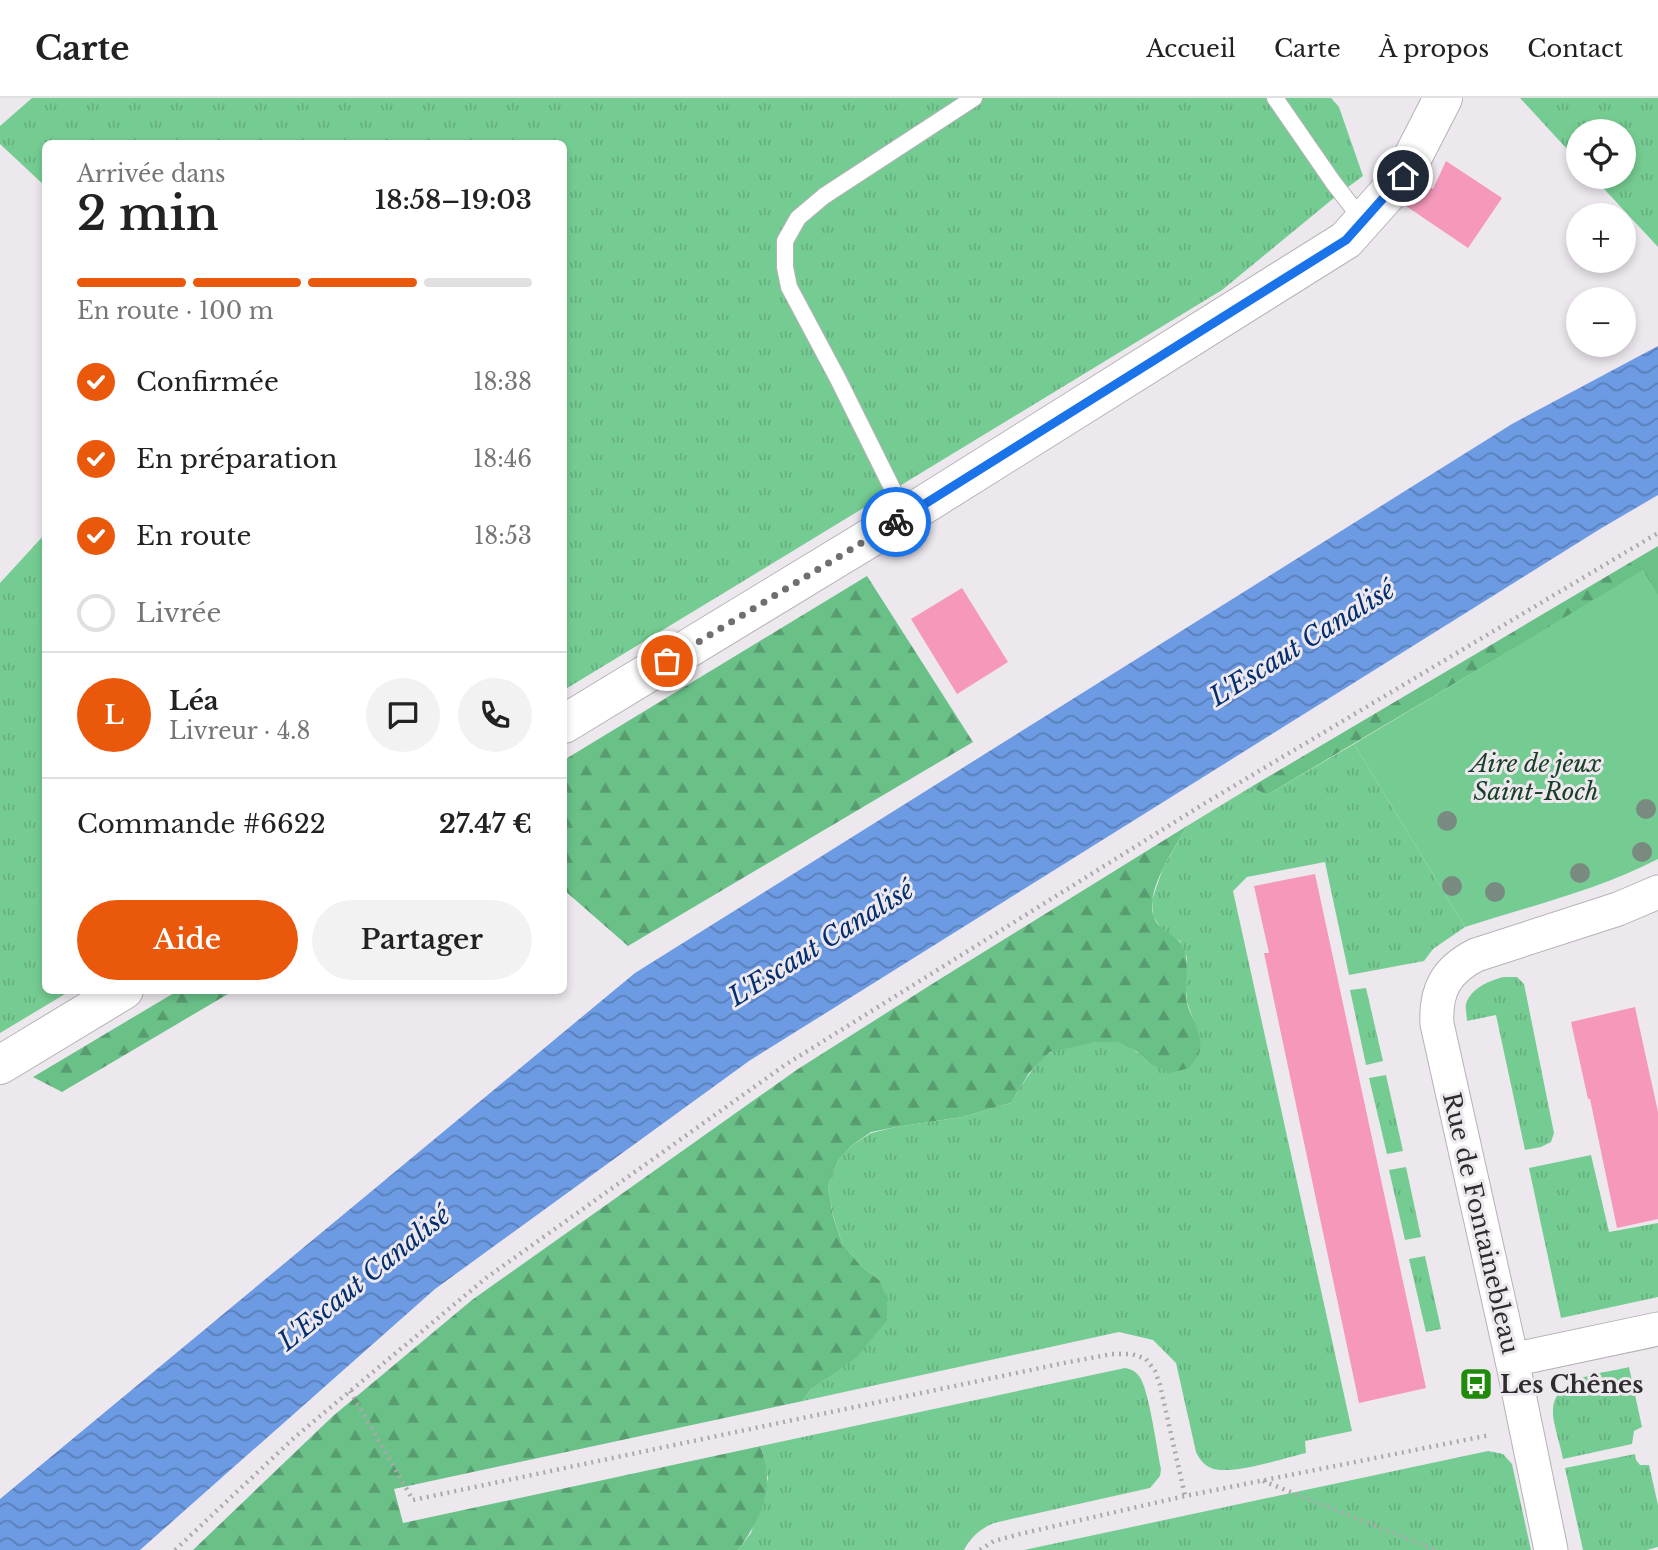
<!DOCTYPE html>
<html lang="fr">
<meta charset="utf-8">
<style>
:root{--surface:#fff;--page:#f2f2f2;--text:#222;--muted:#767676;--line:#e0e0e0;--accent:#ea580c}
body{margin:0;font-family:"Libre Baskerville",serif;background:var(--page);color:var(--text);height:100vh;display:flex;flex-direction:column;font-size:26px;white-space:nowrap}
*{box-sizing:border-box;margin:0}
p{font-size:23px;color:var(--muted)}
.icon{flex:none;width:38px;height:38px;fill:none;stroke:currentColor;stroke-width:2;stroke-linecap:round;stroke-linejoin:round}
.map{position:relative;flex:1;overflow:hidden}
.details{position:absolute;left:42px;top:42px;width:525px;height:854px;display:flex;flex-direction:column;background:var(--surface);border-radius:10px;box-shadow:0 4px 10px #0003}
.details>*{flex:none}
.controls{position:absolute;left:1566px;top:21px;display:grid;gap:14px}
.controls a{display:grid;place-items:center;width:70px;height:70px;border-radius:50%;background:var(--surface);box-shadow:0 4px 10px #0003;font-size:35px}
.pin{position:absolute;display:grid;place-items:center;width:60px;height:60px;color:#fff;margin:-30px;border:4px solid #fff;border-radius:50%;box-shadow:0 2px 7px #0007}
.courier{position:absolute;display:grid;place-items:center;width:70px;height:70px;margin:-35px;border:5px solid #1a73e8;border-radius:50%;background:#fff;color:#222;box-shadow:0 2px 9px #0007}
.summary em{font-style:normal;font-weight:600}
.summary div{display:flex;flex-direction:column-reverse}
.summary{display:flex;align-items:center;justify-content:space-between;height:119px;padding:0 35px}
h1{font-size:46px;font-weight:600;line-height:52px}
.bar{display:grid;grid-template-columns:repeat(4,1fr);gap:10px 7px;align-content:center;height:84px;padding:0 35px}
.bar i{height:9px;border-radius:5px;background:var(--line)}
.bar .active{background:var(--accent)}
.bar p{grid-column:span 4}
.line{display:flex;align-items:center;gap:18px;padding:0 35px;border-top:2px solid var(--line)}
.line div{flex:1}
.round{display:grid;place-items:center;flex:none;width:74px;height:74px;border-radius:37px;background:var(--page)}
ol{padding:0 35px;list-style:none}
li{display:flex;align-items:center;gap:21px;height:77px}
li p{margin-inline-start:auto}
li .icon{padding:7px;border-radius:50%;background:var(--accent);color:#fff;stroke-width:4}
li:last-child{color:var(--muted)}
li i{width:38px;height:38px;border:4px solid var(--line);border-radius:50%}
.action{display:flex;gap:14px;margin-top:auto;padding:14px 35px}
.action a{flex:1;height:80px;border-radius:42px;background:var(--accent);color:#fff;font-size:28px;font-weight:600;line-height:80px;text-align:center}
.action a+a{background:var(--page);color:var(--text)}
header{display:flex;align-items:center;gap:42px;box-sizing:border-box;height:98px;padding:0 35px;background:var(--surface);border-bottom:2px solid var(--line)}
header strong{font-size:33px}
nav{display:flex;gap:38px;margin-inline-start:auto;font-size:24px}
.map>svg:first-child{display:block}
.grass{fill:url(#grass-tufts)}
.forest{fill:url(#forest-firs)}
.green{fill:#75cc92}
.water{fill:url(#water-waves)}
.building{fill:#f598bc}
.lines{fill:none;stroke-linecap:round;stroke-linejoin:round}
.service-casing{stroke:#b6b1b7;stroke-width:18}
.minor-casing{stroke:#b6b1b7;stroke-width:35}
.tertiary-casing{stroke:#b6b1b7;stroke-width:40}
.path{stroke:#aca8ad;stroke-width:4.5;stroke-dasharray:2 5;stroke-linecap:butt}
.service{stroke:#fff;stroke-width:16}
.minor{stroke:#fff;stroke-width:33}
.tertiary{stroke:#fff;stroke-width:38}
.tree{fill:#798b81}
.done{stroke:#706e71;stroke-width:7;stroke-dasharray:0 12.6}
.route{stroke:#1a73e8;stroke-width:9}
.labels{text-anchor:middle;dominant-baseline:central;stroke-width:6;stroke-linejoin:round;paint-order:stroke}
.park-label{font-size:24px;font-style:italic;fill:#1a3f27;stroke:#ede8ee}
.street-label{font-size:24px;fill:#2d2c2e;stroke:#ede8ee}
.poi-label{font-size:24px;font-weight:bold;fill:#2d2c2e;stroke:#ede8ee;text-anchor:start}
.water-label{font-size:26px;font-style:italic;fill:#042f6f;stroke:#ede8ee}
</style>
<header>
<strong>Carte</strong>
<nav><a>Accueil</a><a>Carte</a><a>À propos</a><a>Contact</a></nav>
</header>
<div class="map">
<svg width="1658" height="1452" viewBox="0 0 1658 1452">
<defs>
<pattern id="grass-tufts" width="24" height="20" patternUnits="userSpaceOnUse" patternTransform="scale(1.75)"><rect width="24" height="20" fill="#75cc92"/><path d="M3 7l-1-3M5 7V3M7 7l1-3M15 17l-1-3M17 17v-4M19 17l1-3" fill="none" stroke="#66af7e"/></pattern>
<pattern id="forest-firs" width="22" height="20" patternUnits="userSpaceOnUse" patternTransform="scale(1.75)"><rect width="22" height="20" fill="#6ac188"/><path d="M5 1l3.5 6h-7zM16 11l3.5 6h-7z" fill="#589d70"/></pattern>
<pattern id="water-waves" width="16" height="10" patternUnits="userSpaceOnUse" patternTransform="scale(1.75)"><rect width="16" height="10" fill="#6c9ae3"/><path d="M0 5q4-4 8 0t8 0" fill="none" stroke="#597eb8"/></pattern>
</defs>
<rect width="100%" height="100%" fill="#ede8ee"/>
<!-- grass -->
<g class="grass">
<path d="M32 0H1331L1339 9 1363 78 1340 95 1222 192 564 592V46H46L45 88 0 46V28Z"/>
<path d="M1520 0H1658V149L1593 79H1624V33H1578V63Z"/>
<path d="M45 436 46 892 70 893 0 935V485Z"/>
<path d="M1354 646 1465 829 1433 851 1424 863 1349 877 1325 764 1247 779 1233 793 1352 1333 1305 1343 1306 1355C1285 1360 1229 1378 1211 1370 1204 1367 1199 1361 1196 1354L1176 1265 1153 1242 1119 1234 803 1303 811 1291 825 1281 879 1182 860 1167 842 1145 833 1117 828 1088 838 1063 851 1048 871 1035 896 1029 962 1019 1011 1005C1022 987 1032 969 1048 956 1058 948 1105 941 1119 944 1131 947 1141 958 1150 966L1198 935 1187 904 1185 882 1187 860 1180 843 1162 831 1153 819 1152 802 1163 770 1187 728 1251 689 1267 697Z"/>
<path d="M1503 879H1517L1524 886 1554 1035 1551 1044 1541 1049 1525 1052 1496 917 1467 923C1467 918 1465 910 1466 906 1471 890 1489 883 1503 879Z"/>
<path d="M1366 890 1383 963 1366 967 1350 892Z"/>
<path d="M1386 977 1403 1053 1387 1056 1369 980Z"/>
<path d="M1591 1057 1609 1134 1658 1125V1199L1561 1220 1529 1070Z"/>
<path d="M1406 1069 1421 1139 1405 1142 1389 1072Z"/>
<path d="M1425 1158 1441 1231 1426 1234 1409 1161Z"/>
<path d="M1629 1269 1642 1329 1634 1333 1632 1346 1563 1361C1561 1348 1552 1324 1553 1312 1555 1277 1602 1276 1629 1269Z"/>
<path d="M1125 1270C1131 1271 1135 1273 1139 1278 1149 1290 1157 1353 1161 1371L1160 1378 1150 1390 994 1425C980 1431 971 1439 964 1452H738L751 1435 768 1380 761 1348Z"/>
<path d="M1488 1353 1503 1356 1512 1366 1531 1452H1024Z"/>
<path d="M1635 1356 1636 1362 1640 1367H1649L1658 1407V1449L1647 1452H1583L1565 1370Z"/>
</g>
<!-- forest -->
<g class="forest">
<path d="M1658 448V670L1511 552 1267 697 1251 689Z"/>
<path d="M867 478 973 644 628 848 564 792V662Z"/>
<path d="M1187 728C1175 750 1146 791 1153 817 1156 830 1171 834 1179 843 1193 859 1183 886 1187 905 1191 920 1203 936 1200 952 1199 958 1192 965 1189 970L1170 975 1150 966 1136 953 1119 944H1096L1050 954 1029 975 1011 1005 962 1019 896 1029 871 1034 851 1048 838 1063 828 1088 833 1118 842 1145 860 1167 879 1182 887 1200V1222L856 1260 811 1291 803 1303 394 1391 403 1425 761 1348C763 1359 768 1371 767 1381 767 1407 753 1432 738 1452H193L333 1318 472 1202 798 971 940 881Z"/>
<path d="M179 892 233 893 62 994 33 979Z"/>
</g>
<!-- green -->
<path class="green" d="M1643 472 1658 497V761C1598 792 1530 808 1465 829L1354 646Z"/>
<!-- water -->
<path class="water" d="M1658 248V397L1600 431 749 963 435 1191 140 1452H0V1401L635 875 1512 326Z"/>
<!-- building -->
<g class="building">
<path d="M1446 63 1502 100 1468 150 1406 108 1423 86 1433 91Z"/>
<path d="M962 490 1008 564 957 596 911 521Z"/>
<path d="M1315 776 1426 1290 1359 1305 1264 855H1269L1254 788Z"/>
<path d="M1635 909 1658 1014V1121L1617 1130 1590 1001H1588L1571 924Z"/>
</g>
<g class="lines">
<defs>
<g id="service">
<path d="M1275 0 1333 84 1363 123"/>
<path d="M906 418 838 281 789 189 785 169V143L798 120 824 98 974 0"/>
</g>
<g id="minor">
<path d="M1512 1262 1658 1231"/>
<path d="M1551 1452 1512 1262 1437 926C1435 893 1446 872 1476 857L1618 811 1658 794"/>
</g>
<g id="tertiary">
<path d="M564 626 906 418 1346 142 1403 78 1443 0"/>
<path d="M0 967 124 892"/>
</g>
</defs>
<!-- service casing -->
<use href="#service" class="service-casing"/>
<!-- minor casing -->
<use href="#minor" class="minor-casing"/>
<!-- tertiary casing -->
<use href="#tertiary" class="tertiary-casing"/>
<!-- path -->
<g class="path">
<path d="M350 1293 413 1402 1064 1265 1112 1256H1132L1146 1261 1155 1273 1160 1287 1185 1398"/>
<path d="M1263 1383 1436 1452"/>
<path d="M175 1452 295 1339 486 1180 785 967 1202 707 1658 435"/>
<path d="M980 1452 994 1443 1020 1436 1185 1398 1490 1337"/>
</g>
<!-- service -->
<use href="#service" class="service"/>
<!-- minor -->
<use href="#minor" class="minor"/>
<!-- tertiary -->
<use href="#tertiary" class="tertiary"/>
</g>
<!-- trees -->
<g class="tree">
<circle cx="1646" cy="711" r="10"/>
<circle cx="1447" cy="723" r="10"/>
<circle cx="1642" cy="754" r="10"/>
<circle cx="1580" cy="775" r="10"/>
<circle cx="1452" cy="788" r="10"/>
<circle cx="1495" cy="794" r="10"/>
</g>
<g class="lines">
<!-- done -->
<path class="done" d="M667 563 896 424"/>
<!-- route -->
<path class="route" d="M896 424 1346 142 1403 78"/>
</g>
<!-- icons -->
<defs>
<symbol id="bus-square" viewBox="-11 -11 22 22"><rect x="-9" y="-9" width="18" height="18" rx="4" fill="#208b0a" stroke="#ede8ee"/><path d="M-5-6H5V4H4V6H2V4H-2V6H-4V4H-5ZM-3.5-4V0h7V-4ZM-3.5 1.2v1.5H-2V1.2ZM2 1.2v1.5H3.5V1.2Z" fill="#fff"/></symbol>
</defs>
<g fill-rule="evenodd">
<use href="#bus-square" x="1457" y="1267" width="38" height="38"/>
</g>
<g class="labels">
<!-- park labels -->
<g class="park-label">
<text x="1536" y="665">Aire de jeux<tspan x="1536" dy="28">Saint-Roch</tspan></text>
</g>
<!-- street labels -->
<g class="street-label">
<text transform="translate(1481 1125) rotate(77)">Rue de Fontainebleau</text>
</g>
<!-- poi labels -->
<g class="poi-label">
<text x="1500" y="1286">Les Chênes</text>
</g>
<!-- water labels -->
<g class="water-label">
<text transform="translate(1302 545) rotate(-32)">L'Escaut Canalisé</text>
<text transform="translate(821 845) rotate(-32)">L'Escaut Canalisé</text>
<text transform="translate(364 1180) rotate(-39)">L'Escaut Canalisé</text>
</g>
</g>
</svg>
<div class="controls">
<a><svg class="icon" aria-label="locate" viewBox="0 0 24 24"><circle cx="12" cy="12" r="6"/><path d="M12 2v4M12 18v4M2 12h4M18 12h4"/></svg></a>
<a>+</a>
<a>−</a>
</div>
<div class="pin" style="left:667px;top:563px;background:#ea580c"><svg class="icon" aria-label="bag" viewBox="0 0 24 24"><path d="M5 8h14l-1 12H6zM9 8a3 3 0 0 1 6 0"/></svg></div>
<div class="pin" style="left:1403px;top:78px;background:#1f2937"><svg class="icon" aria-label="home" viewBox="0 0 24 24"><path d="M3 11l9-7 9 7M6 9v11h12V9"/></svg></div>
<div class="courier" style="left:896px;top:424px"><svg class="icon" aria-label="bike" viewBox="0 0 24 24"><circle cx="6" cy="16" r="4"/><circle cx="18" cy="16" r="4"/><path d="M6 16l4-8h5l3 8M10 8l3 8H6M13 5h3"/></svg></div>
<section class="details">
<div class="summary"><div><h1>2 min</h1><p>Arrivée dans</p></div><em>18:58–19:03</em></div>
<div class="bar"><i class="active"></i><i class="active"></i><i class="active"></i><i></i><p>En route · 100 m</p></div>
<ol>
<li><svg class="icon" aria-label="check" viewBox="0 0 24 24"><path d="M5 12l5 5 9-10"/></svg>Confirmée<p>18:38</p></li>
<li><svg class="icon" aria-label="check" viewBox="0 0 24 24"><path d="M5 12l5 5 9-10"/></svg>En préparation<p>18:46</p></li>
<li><svg class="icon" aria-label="check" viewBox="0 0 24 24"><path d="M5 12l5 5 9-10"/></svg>En route<p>18:53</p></li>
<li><i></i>Livrée</li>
</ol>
<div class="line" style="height:126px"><b class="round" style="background:var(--accent);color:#fff">L</b><div><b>Léa</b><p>Livreur · 4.8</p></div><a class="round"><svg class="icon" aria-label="chat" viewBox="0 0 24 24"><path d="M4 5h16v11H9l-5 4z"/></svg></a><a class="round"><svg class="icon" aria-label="phone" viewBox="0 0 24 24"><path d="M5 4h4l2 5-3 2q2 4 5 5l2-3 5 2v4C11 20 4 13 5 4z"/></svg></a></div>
<div class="line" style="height:91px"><div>Commande #6622</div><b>27.47 €</b></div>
<div class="action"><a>Aide</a><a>Partager</a></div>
</section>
</div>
